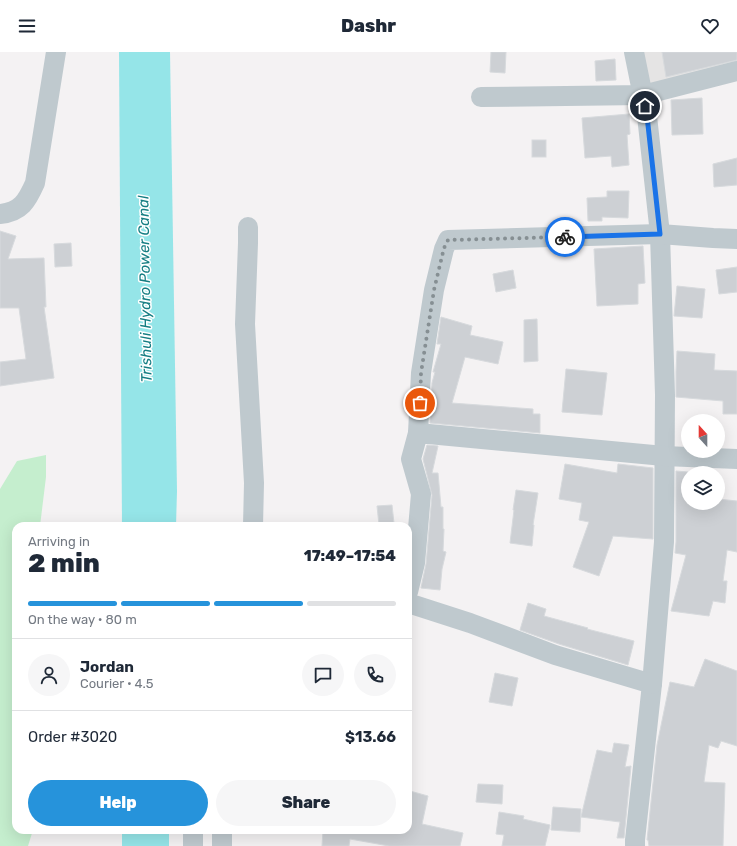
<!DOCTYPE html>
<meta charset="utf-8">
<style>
:root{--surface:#fff;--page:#f6f6f7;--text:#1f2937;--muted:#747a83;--line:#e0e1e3;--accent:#2693db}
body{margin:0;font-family:Rubik,sans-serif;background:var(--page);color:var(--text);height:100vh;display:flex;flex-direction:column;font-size:15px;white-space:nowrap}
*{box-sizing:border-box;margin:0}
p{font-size:13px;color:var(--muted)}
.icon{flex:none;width:22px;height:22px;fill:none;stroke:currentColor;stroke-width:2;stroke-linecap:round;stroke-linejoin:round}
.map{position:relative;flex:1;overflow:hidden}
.drawer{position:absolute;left:12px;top:470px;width:400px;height:312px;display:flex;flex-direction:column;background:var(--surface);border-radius:12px;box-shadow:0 4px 16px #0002}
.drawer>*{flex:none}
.needle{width:26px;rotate:339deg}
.tools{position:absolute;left:681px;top:362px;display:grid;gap:8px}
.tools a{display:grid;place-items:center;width:44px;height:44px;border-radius:50%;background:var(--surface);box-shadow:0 4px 16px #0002;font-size:20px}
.pin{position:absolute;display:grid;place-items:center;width:34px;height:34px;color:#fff;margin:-17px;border:2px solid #fff;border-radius:50%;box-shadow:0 1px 4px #0007}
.courier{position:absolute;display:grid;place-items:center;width:40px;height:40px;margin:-20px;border:3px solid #1a73e8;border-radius:50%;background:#fff;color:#222;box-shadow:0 1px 5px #0007}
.summary em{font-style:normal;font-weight:800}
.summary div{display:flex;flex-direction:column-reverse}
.summary{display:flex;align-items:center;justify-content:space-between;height:68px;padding:0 16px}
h1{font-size:26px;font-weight:800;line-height:30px}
.bar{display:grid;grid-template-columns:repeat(4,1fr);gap:6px 4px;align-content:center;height:48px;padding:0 16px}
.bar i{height:5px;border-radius:3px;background:var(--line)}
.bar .active{background:var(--accent)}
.bar p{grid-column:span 4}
.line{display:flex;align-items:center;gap:10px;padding:0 16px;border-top:1px solid var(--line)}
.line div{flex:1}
.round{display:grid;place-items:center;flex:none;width:42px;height:42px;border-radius:21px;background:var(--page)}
.button{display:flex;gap:8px;margin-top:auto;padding:8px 16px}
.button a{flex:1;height:46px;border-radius:24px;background:var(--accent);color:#fff;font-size:16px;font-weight:800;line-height:46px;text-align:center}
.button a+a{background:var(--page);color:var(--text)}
header{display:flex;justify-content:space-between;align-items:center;height:52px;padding:0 16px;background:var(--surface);font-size:18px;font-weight:800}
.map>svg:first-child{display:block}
.education{fill:#e5e4e4}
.green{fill:#c5eece}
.water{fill:#95e5e8}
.building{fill:#cdd0d4;stroke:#d7dadd}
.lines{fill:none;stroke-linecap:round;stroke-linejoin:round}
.minor{stroke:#bfc9ce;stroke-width:20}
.done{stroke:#868f93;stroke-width:4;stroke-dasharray:0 7.2}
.route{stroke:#1a73e8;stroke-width:5}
.labels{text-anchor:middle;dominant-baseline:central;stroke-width:3;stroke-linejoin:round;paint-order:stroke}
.water-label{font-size:15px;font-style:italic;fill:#147d82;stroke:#fff}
</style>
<header><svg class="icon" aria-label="menu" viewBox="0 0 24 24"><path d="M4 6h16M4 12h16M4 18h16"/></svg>Dashr<svg class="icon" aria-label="heart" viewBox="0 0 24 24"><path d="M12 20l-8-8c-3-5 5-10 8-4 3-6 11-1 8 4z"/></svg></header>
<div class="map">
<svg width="737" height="794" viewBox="0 0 737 794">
<rect width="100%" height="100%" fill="#f4f2f3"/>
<!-- education -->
<path class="education" d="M641 0H737V14L646 33Z"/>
<!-- green -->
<path class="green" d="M46 403V425L40 474H16V778H33L28 794H0V437L17 409Z"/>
<!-- water -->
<g class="water">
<path d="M119 0H170L177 439 176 474H122Z"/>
<rect x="122" y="778" width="47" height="16"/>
</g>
<!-- building -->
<g class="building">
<path d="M491 0H506L505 21 490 20Z"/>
<path d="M662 0H737V8L666 25Z"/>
<path d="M615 7 616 28 596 29 595 9Z"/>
<path d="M702 46 703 82 672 83 671 48Z"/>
<path d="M629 62 630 82 627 83 629 113 612 115 611 104 585 106 582 66Z"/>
<rect x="532" y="88" width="14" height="17"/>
<path d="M737 106V133L714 135 713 112Z"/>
<path d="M607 139H629L628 166 602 165V169H588L587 146 607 145Z"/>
<path d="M0 179 16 184 8 207 44 206 46 255H44L54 326 0 334V310L26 307 19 256H0Z"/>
<path d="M71 191 72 214 55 215 54 192Z"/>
<path d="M643 194 645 231 638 232V252L597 254 594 197Z"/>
<path d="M737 215V240L719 242 716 218Z"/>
<path d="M513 218 516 236 496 240 493 222Z"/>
<path d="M677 234 705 237 702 266 674 264Z"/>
<path d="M441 265 472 274 470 283 503 290 498 312 465 305 452 351 533 357V362H540V381L430 371 432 331 435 320H433L441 292H437Z"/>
<path d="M537 267 538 309 524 310V268Z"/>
<path d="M677 299 715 302 714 318 737 319V362H723V349L676 345V320Z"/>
<path d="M566 317 607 321 602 363 562 360Z"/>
<path d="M427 393 438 394 432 421H438L441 455H443V477H444L443 499 446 500 442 517 440 538 421 536 426 512 432 443 423 407Z"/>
<path d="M565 412 617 421 618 412 653 416V487L613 484 599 524 573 515 589 470 579 468 582 451 559 447Z"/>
<path d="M676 419 688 420V451H718V447L737 449V500L727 498 723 529H727L725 551 713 549 709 564 671 559 686 503 675 501 676 490Z"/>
<path d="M516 438 538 441 533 473H534L532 494 510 491 514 458H513Z"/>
<path d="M392 453 394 471 379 473 377 454Z"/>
<path d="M528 551 546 557 544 564 588 576 587 577 634 589 628 613 559 592 520 578Z"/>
<path d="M705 607 737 619V694L721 689 718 696 709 693 704 730 725 731 723 794H649L648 788H647L657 693 670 630 694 635Z"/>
<path d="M495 621 518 626 512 654 489 650Z"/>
<path d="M614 691 629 693 625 715 631 714 624 786H617L620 770 581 765 597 698 612 701Z"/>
<path d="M478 732 503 733 502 752 476 750Z"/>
<path d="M410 739 428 744 422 772 463 781 460 794H389L350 787 349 794H322L323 778H408V750Z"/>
<path d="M553 755 581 757 580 780 551 778Z"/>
<path d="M499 760 524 764 523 767 550 773 545 794H502L504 783 496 782Z"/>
</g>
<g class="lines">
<!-- minor -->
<g class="minor">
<path d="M634 0 647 64 660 182 665 343 664 490 652 632 635 788V794"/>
<path d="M481 45 643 43 737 19"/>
<path d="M0 162C21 160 27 149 35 131L56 0"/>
<path d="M248 175V191L245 272 254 431 253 474"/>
<path d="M418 381 421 321 434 238 444 197 448 188 660 182 713 186 737 187"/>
<path d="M408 540 415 511 421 442 411 407 418 381 664 404 737 407"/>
<path d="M408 551 470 571 555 603 652 632"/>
<path d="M193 778V794"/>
<path d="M222 794V778"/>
</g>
</g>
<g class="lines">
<!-- done -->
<path class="done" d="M420 351 421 321 434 238 444 196 448 188 565 185"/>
<!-- route -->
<path class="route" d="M565 185 660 182 647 64 645 54"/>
</g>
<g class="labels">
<!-- water labels -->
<g class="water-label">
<text transform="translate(145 237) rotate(-91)">Trishuli Hydro Power Canal</text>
</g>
</g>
</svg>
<div class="tools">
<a><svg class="needle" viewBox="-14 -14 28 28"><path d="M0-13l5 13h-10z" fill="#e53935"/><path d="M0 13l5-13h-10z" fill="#747a83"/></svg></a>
<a><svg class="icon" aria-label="layers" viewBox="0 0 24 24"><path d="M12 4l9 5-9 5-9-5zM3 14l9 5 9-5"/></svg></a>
</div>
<div class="pin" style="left:420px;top:351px;background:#ea580c"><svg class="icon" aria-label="bag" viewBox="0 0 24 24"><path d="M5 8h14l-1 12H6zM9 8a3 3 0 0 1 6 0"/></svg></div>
<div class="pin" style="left:645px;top:54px;background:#1f2937"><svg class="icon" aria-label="home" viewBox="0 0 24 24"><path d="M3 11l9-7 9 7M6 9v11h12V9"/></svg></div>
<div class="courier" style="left:565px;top:185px"><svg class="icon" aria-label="bike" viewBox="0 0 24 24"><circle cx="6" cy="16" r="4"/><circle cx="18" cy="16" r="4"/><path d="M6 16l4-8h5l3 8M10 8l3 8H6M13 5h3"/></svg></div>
<section class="drawer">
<div class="summary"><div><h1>2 min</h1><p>Arriving in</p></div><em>17:49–17:54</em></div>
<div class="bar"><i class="active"></i><i class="active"></i><i class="active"></i><i></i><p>On the way · 80 m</p></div>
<div class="line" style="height:72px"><a class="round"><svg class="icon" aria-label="person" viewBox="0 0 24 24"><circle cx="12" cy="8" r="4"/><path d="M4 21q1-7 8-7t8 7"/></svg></a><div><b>Jordan</b><p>Courier · 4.5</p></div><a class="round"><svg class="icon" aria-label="chat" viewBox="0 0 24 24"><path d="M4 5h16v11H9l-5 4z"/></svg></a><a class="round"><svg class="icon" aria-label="phone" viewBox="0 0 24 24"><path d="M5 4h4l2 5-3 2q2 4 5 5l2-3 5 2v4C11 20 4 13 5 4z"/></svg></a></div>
<div class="line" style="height:52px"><div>Order #3020</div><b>$13.66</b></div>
<div class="button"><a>Help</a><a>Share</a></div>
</section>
</div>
